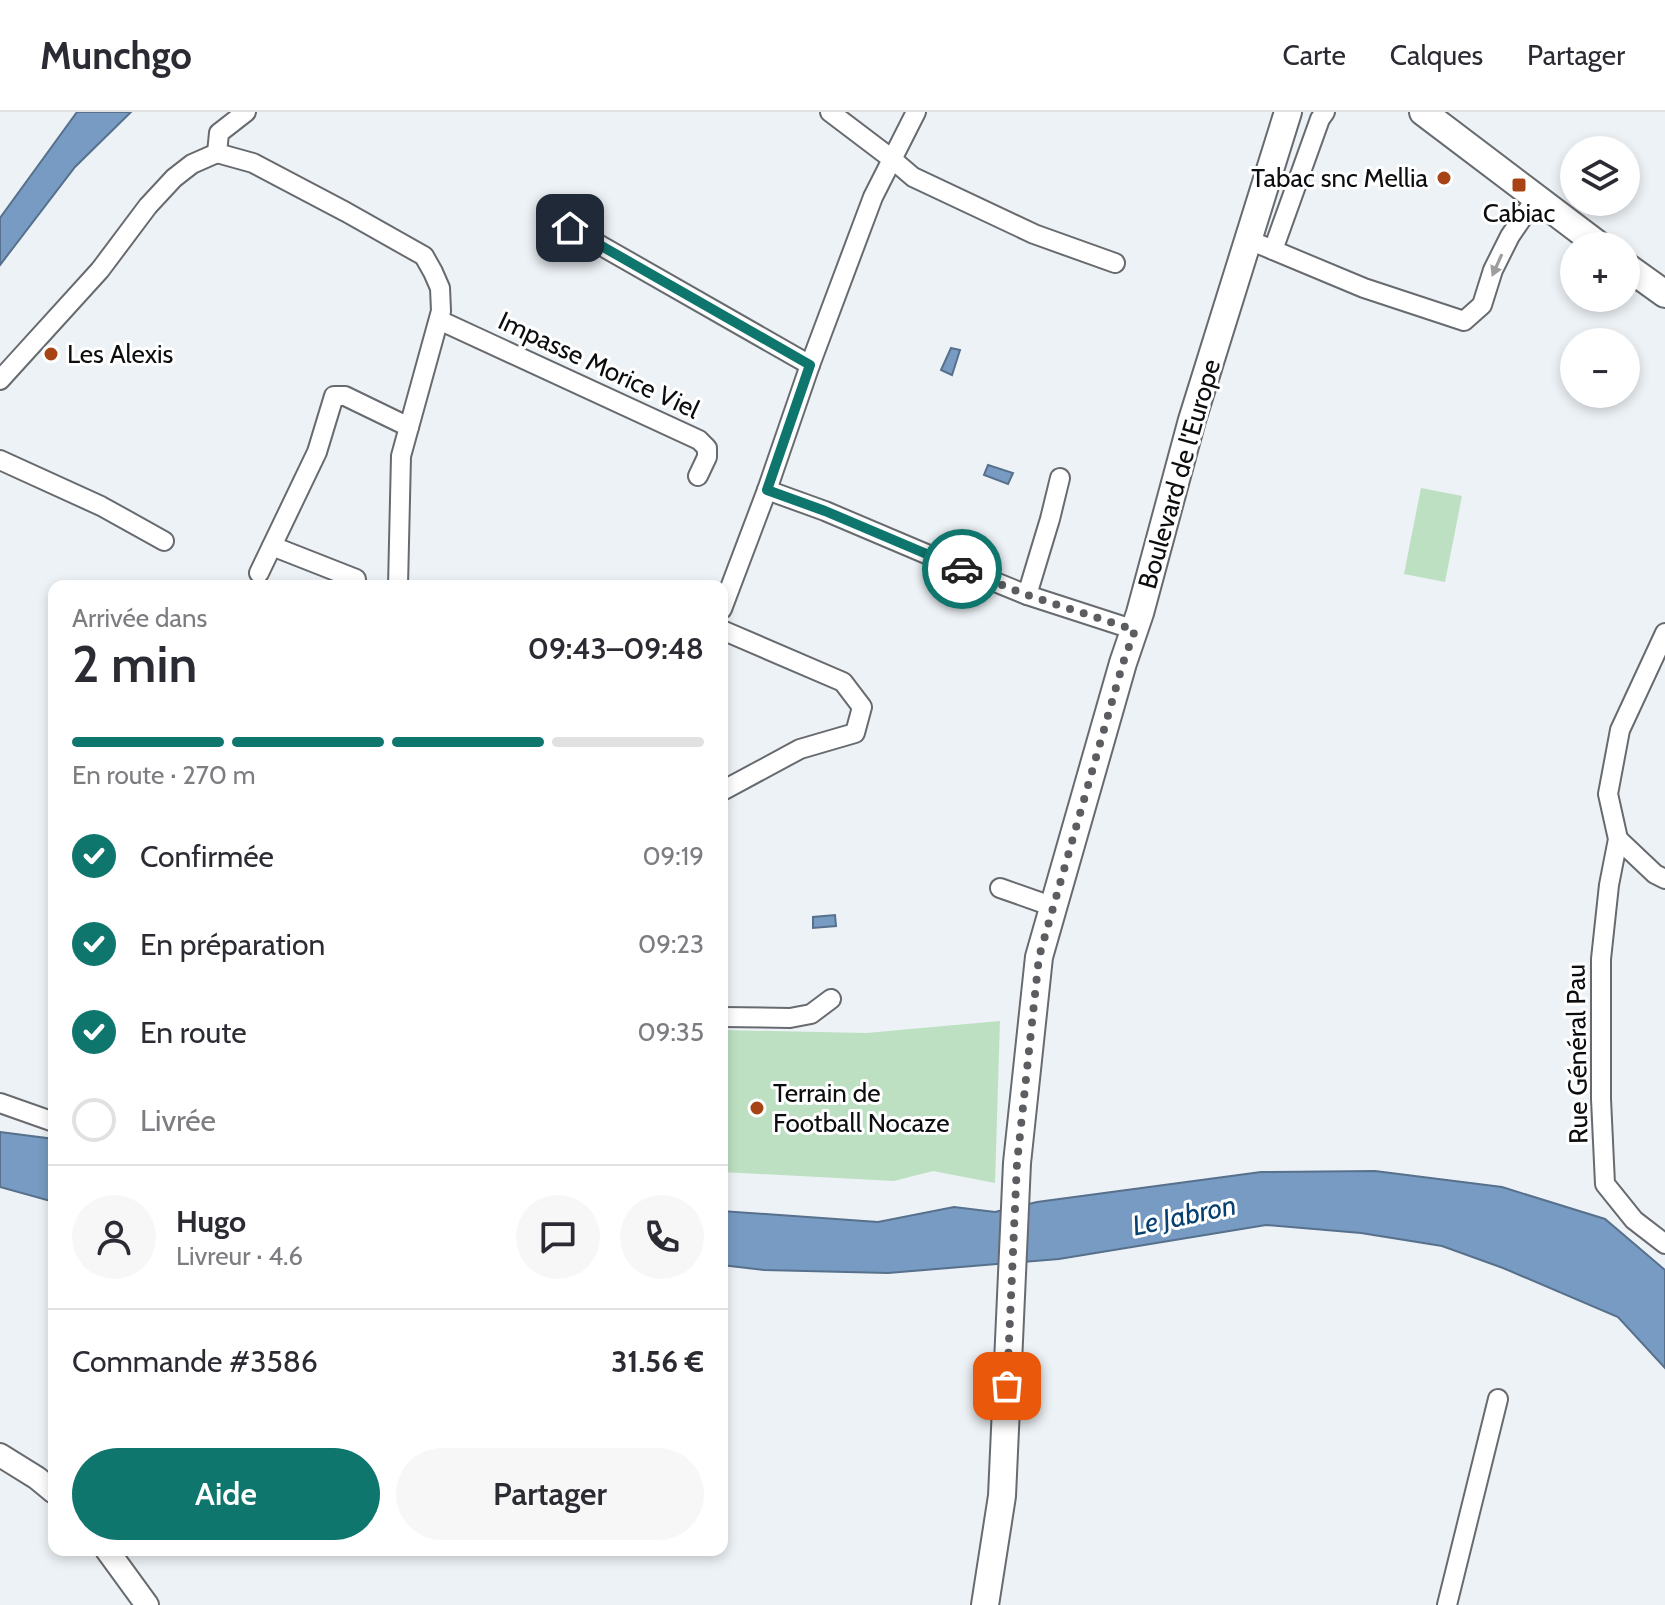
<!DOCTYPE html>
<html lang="fr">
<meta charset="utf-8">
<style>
:root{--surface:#fff;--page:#f7f7f7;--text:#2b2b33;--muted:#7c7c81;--line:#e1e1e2;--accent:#0f766e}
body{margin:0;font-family:Cabin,sans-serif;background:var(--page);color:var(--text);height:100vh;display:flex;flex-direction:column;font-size:30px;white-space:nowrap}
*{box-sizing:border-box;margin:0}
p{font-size:26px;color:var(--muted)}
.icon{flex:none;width:44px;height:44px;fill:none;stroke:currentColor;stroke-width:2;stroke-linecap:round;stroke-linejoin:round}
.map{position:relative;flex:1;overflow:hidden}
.panel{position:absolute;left:48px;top:468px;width:680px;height:976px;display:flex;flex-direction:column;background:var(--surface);border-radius:16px;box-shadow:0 4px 12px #0003}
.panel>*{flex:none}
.fabs{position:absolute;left:1560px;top:24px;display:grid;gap:16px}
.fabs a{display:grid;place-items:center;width:80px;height:80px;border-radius:50%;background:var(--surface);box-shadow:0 4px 12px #0003;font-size:40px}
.pin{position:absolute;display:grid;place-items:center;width:68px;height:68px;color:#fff;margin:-34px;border-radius:16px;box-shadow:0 4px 12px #0006}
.courier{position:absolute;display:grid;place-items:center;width:80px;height:80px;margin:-40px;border:6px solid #0f766e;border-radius:50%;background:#fff;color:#222;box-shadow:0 2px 10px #0007}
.head em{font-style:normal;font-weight:600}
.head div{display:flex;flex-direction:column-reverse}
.head{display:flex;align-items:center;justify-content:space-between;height:136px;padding:0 24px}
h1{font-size:52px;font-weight:600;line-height:60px}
.bar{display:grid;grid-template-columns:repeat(4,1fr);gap:12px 8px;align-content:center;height:96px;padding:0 24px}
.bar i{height:10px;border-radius:6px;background:var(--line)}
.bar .selected{background:var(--accent)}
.bar p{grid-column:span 4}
.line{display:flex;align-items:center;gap:20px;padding:0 24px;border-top:2px solid var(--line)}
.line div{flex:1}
.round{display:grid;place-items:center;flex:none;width:84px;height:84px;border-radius:42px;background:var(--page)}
ol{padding:0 24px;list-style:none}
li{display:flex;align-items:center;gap:24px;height:88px}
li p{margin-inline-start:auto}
li .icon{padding:8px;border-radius:50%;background:var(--accent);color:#fff;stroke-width:4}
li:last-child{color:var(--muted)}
li i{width:44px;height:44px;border:4px solid var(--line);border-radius:50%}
.primary-button{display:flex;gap:16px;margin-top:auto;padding:16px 24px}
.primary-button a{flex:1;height:92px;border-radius:48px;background:var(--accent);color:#fff;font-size:32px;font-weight:600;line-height:92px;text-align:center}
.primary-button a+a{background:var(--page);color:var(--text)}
header{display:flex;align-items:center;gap:48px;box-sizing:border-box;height:112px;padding:0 40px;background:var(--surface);border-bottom:2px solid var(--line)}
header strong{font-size:38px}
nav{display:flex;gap:44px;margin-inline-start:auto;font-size:28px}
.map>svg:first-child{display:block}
.green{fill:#bee0c2}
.water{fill:#779bc2;stroke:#57708c;stroke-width:2}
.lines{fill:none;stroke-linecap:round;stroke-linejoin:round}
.minor-casing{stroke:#676a6e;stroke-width:22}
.tertiary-casing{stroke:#676a6e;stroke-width:26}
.secondary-casing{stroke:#676a6e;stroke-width:30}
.minor{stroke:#fff;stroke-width:18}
.tertiary{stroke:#fff;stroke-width:22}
.secondary{stroke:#fff;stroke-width:26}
.oneway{fill:#9e9e9f}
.done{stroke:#5b5d60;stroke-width:8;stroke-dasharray:0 14.4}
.route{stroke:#0f766e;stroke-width:10}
.poi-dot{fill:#a84315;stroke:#fff;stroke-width:3}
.labels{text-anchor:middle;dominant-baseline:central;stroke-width:6;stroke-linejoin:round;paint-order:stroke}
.poi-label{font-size:26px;fill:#0c0d0f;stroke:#fff;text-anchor:start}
.street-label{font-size:26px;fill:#0c0d0f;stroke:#fff}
.water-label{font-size:28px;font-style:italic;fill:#054071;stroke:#fff}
</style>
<header>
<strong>Munchgo</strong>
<nav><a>Carte</a><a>Calques</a><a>Partager</a></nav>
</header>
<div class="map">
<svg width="1665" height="1493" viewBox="0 0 1665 1493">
<rect width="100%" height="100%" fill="#edf2f6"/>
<!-- green -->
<g class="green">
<path d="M1421 376 1462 384 1445 470 1404 462Z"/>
<path d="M1000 909 995 1071 933 1059 894 1069 722 1060V918L866 921Z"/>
</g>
<!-- water -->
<g class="water">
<path d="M77 0H131L75 55 0 153V106Z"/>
<path d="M951 236 960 238 952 263 941 258Z"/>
<path d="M988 353 1013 361 1008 372 984 363Z"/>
<path d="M835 803 836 814 813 816V805Z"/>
<path d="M0 1020 54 1027V1090L0 1075Z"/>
<path d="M1375 1059 1502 1075 1605 1107 1665 1158V1256L1618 1205 1503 1156 1442 1134 1361 1121 1266 1113 1059 1147 888 1161 764 1158 722 1153V1099L878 1110 954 1095 995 1100 1037 1090 1261 1060Z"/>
</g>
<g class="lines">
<defs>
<g id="minor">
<path d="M830 0 892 47 913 65 1034 122 1115 151"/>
<path d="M217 41 253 51 346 100 424 144 433 160 440 176 441 199 401 344 398 474"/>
<path d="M217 41 219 21 246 0"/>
<path d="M570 116 810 253"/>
<path d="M1249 128 1364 176 1464 209 1482 193 1493 158 1510 124 1536 86"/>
<path d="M1273 138 1320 7 1325 0"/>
<path d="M439 208 699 328 707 336V345L698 364"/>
<path d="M0 268 100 158 148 94 174 66 192 52 217 41"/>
<path d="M0 348 101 394 164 429"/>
<path d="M1060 366 1050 407 1027 483 1135 518"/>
<path d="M767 378 825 399 924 441 1027 483"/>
<path d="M272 434 356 467"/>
<path d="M259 461 317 340 334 284H345L409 315"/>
<path d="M722 497 767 378 810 253 873 85 916 0"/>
<path d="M722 518 843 570 862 595 855 621 800 637 722 679"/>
<path d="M1665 521 1620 618 1608 682 1618 727 1609 773 1601 847V987L1605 1072 1634 1108 1665 1132"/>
<path d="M1618 727 1655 762 1665 767"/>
<path d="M1000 776 1054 795"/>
<path d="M722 905 790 906 811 902 831 887"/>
<path d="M0 991 54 1010"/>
<path d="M1447 1493 1498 1287"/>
</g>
<g id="tertiary">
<path d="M0 1343 37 1366 54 1380"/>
<path d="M107 1438 147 1493"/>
</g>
<g id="secondary">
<path d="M1423 0 1600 134"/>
<path d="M1626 154 1665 182"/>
<path d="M985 1493 1002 1384 1017 1051 1039 845 1123 551 1140 501 1192 308 1288 0"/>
</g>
</defs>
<!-- minor casing -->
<use href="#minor" class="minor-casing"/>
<!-- tertiary casing -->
<use href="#tertiary" class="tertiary-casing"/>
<!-- secondary casing -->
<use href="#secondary" class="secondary-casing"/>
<!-- minor -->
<use href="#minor" class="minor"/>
<!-- tertiary -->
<use href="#tertiary" class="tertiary"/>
<!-- secondary -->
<use href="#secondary" class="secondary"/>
</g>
<!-- one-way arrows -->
<defs><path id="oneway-solid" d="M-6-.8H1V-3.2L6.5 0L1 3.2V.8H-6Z" transform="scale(2)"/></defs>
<use class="oneway" href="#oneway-solid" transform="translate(1497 153) rotate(114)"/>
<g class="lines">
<!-- done -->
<path class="done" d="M962 457 1027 483 1135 518 1123 551 1039 845 1017 1051 1007 1274"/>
<!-- route -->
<path class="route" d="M570 116 810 253 767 378 825 399 962 457"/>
</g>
<!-- markers -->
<g class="poi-dot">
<circle cx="1444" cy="66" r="8"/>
<rect x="1511" y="65" width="16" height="16" rx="4"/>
<circle cx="51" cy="242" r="8"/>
<circle cx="757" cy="996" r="8"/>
</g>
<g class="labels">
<!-- poi labels -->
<g class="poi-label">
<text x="1428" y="66" text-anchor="end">Tabac snc Mellia</text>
<text x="1519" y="101" text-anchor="middle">Cabiac</text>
<text x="67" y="242">Les Alexis</text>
<text x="773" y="981">Terrain de<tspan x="773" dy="30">Football Nocaze</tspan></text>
</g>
<!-- street labels -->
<g class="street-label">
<text transform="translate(599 253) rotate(25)">Impasse Morice Viel</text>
<text transform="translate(1179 362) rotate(-74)">Boulevard de l'Europe</text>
<text transform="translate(1577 942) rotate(-91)">Rue Général Pau</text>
</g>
<!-- water labels -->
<g class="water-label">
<text transform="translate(1184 1103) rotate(-12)">Le Jabron</text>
</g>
</g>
</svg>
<div class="fabs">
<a><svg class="icon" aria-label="layers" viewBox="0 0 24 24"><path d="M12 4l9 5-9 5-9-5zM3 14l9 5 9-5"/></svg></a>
<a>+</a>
<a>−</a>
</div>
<div class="pin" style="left:1007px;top:1274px;background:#ea580c"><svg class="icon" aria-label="bag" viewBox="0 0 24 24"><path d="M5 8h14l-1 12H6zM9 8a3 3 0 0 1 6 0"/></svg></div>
<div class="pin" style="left:570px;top:116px;background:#1f2937"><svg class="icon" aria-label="home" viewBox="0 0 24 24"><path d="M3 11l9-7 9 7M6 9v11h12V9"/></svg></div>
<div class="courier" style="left:962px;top:457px"><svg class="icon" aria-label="car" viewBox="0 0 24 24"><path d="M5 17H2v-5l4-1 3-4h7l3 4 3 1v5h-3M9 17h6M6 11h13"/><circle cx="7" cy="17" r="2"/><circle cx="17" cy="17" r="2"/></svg></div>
<section class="panel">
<div class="head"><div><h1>2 min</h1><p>Arrivée dans</p></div><em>09:43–09:48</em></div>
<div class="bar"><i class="selected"></i><i class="selected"></i><i class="selected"></i><i></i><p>En route · 270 m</p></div>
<ol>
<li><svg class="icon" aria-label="check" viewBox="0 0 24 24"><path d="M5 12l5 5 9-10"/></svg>Confirmée<p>09:19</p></li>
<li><svg class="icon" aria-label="check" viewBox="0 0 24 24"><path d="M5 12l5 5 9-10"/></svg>En préparation<p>09:23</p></li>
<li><svg class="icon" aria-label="check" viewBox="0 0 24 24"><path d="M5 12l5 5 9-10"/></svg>En route<p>09:35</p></li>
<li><i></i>Livrée</li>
</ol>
<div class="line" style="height:144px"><a class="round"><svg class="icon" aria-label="person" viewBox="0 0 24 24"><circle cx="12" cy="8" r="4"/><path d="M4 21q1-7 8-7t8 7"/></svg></a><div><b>Hugo</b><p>Livreur · 4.6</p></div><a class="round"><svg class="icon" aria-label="chat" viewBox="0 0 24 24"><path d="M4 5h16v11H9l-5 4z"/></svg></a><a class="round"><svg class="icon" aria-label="phone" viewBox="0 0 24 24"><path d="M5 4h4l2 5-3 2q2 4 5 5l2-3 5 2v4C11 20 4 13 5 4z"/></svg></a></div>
<div class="line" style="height:104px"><div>Commande #3586</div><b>31.56 €</b></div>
<div class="primary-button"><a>Aide</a><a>Partager</a></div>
</section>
</div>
